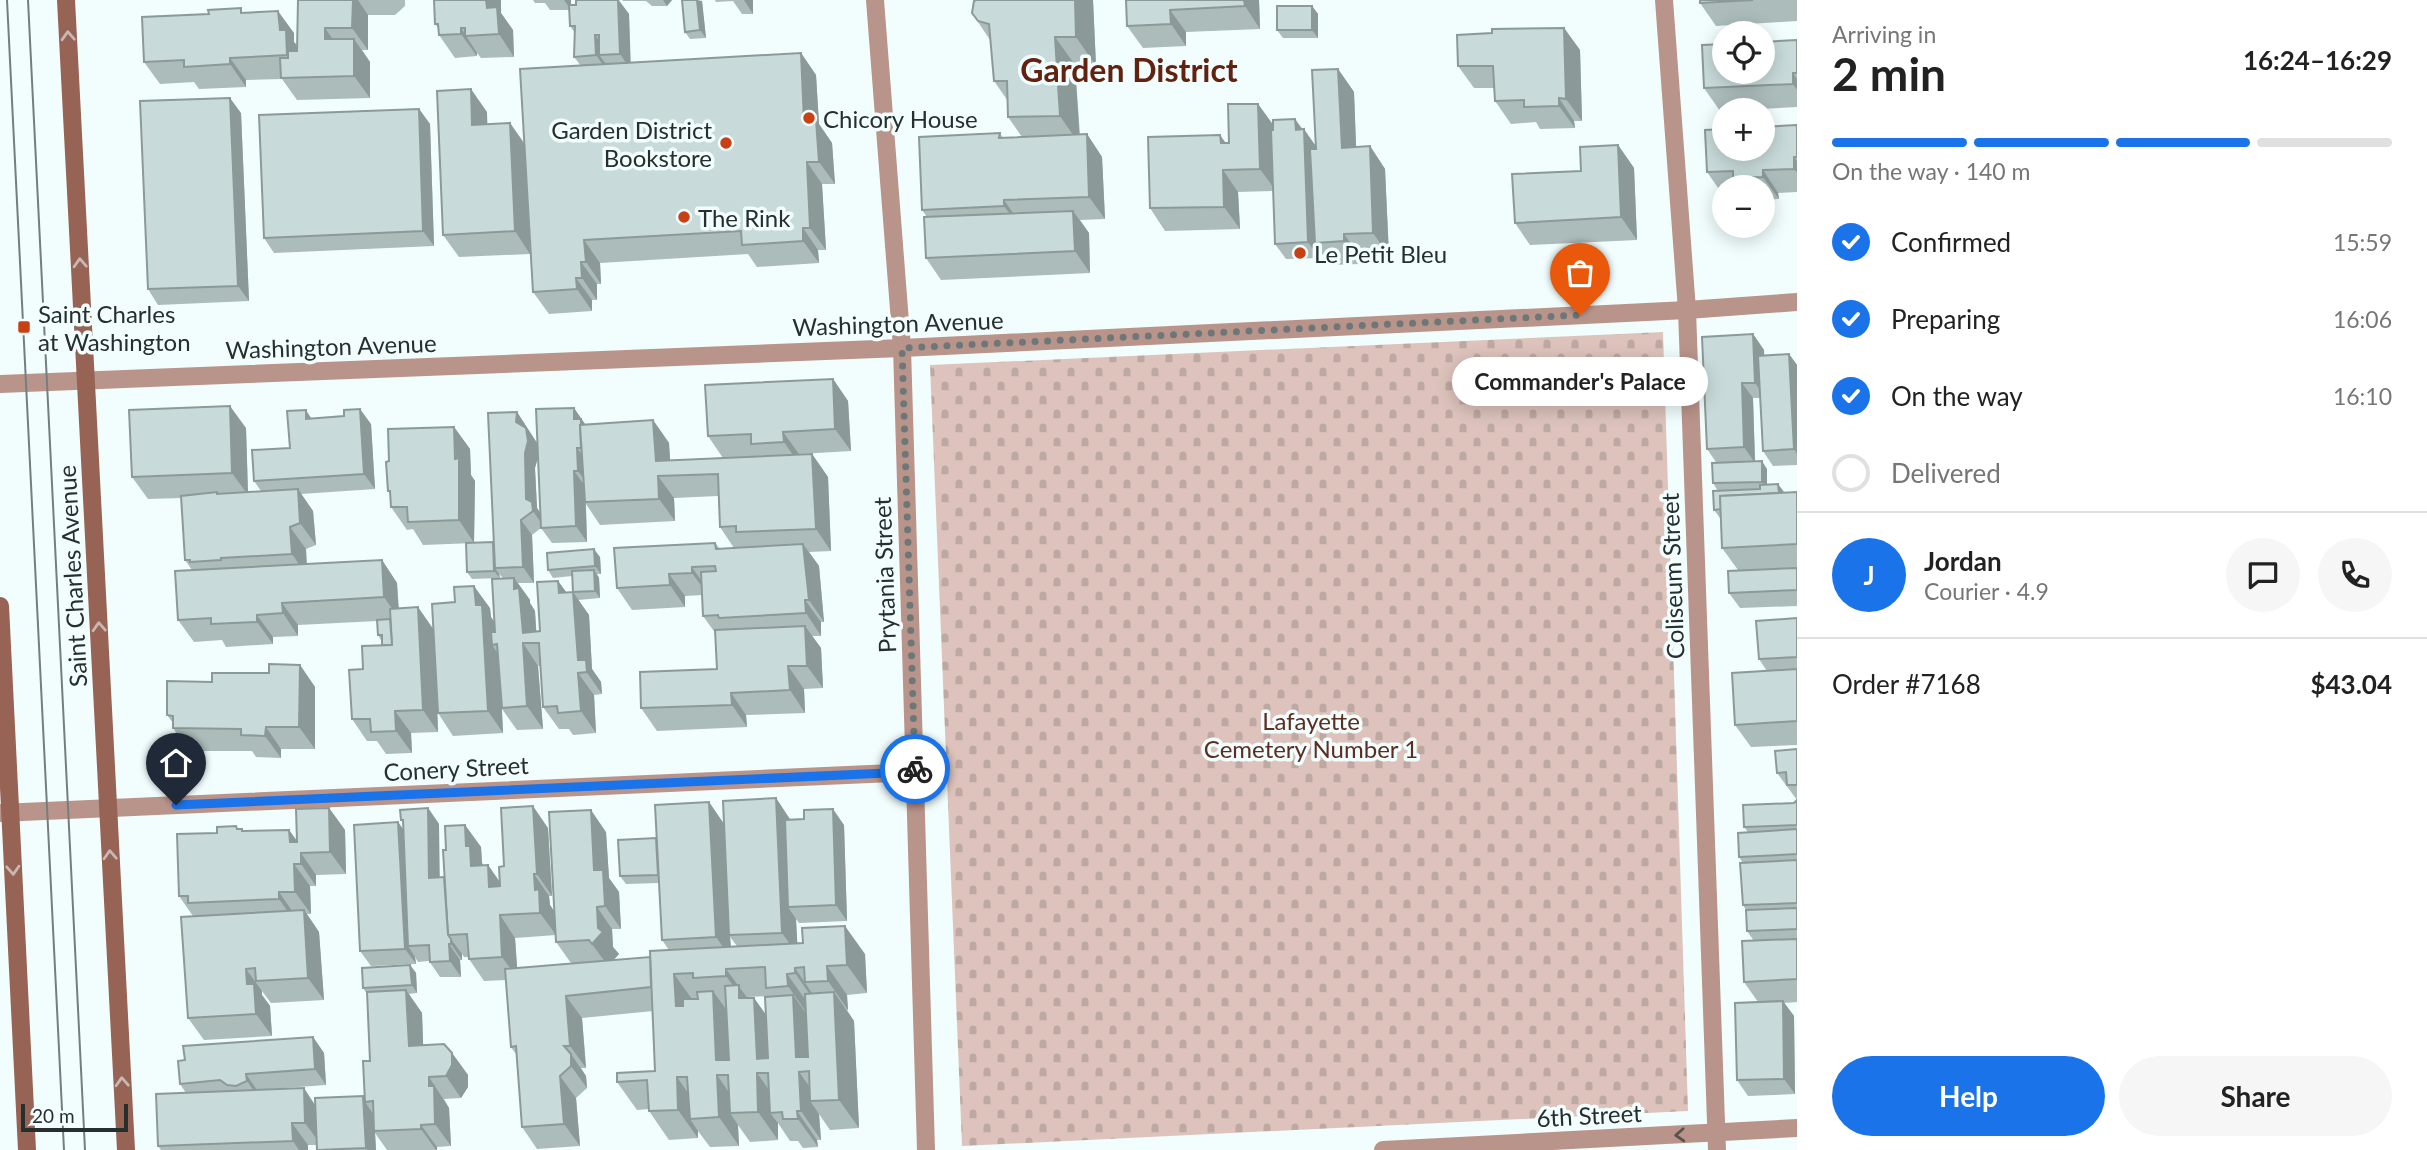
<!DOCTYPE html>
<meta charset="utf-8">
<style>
:root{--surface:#fff;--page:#f6f6f6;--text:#222;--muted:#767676;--line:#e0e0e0;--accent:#1a73e8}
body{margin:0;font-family:Lato,sans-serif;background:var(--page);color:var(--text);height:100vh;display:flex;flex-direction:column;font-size:26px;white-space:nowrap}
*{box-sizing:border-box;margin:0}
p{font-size:23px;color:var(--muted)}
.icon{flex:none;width:38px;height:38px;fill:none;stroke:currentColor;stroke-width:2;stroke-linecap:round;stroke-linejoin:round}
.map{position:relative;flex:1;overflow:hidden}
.side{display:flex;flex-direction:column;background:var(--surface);width:630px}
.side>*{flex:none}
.controls{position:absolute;left:1712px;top:21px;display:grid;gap:14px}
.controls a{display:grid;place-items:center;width:63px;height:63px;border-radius:50%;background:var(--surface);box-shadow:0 4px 18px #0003;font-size:35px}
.scale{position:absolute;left:21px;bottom:18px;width:107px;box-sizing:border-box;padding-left:7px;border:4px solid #272e2e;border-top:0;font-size:19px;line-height:24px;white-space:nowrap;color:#272e2e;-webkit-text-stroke:5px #f2fefe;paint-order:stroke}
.pin{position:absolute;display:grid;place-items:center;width:60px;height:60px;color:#fff;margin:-72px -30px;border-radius:50% 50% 50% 0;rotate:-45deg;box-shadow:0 0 7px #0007}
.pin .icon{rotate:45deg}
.courier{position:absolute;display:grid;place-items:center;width:70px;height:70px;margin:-35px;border:5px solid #1a73e8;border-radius:50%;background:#fff;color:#222;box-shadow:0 2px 9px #0007}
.bubble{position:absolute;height:49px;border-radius:24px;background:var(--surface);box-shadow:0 4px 18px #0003;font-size:23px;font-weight:700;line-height:49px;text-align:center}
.headline em{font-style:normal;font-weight:700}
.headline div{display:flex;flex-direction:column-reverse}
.headline{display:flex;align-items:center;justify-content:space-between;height:119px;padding:0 35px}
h1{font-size:46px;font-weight:700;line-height:52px}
.bar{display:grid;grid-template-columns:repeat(4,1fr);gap:10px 7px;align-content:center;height:84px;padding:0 35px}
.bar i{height:9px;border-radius:5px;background:var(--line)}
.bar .current{background:var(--accent)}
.bar p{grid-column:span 4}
.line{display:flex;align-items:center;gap:18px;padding:0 35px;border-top:2px solid var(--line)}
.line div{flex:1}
.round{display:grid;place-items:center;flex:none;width:74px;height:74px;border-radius:37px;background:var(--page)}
ol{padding:0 35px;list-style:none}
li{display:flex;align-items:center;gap:21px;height:77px}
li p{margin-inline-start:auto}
li .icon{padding:7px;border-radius:50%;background:var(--accent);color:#fff;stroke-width:4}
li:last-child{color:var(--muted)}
li i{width:38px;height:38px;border:4px solid var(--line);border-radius:50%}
.button{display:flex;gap:14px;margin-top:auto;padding:14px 35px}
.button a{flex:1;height:80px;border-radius:42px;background:var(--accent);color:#fff;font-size:28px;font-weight:700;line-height:80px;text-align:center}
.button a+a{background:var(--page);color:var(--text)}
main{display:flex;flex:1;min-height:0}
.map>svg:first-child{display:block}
.cemetery{fill:url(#cemetery-stones)}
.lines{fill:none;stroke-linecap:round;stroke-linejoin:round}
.street{stroke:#b9948a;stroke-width:18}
.secondary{stroke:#966355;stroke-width:18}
.tram{stroke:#757e7e;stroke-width:2}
.wall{fill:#acbcbb;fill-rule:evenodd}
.shaded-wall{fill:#8c9999}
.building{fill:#c8dbda;stroke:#8c9999;stroke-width:2}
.oneway{stroke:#c9b8b2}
.oneway2{stroke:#5a524e}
.done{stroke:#6e7777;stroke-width:7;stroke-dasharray:0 12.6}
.route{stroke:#1a73e8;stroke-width:9}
.poi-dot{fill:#c84014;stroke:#f2fefe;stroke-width:2.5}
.labels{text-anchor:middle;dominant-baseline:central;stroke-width:7;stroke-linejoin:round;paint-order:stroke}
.poi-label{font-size:24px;fill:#272e2e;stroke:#f2fefe;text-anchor:start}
.street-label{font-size:24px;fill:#272e2e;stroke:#f2fefe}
.park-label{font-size:24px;fill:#5d2d20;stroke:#f2fefe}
.district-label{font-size:32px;font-weight:bold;fill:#63210f;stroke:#f2fefe}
</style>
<main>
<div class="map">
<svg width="1797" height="1150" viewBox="0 0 1797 1150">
<defs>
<pattern id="cemetery-stones" width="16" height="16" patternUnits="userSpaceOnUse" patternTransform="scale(1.75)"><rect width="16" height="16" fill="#ddc3bc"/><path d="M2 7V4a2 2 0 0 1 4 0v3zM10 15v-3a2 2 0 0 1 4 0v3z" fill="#bea8a2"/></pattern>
</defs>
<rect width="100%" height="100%" fill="#f2fefe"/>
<!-- cemetery -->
<path class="cemetery" d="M1663 332 1688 1111 962 1146 930 365Z"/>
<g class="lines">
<!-- street -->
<g class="street">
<path d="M875 0 902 348 926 1150"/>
<path d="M1664 0 1687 310 1717 1150"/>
<path d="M0 384 902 348 1687 310 1797 302"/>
<path d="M0 813 915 772"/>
<path d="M1383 1150 1797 1128"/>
</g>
<!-- secondary -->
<g class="secondary">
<path d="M66 0 126 1150"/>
<path d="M0 606 27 1150"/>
</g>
<!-- tram -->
<g class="tram">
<path d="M7 0 64 1150"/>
<path d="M28 0 85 1150"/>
</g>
</g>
<!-- wall -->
<g class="wall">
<path d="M298 0H405V6L395 15H368V50H362L370 62V98L297 100 282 79 246 80V87L199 89 194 82 160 84 144 62 244 13 294 33V42L298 46Z"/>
<path d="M434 0H501V13L513 30 514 57 481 58 477 53V56L455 58 439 35V29L435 24Z"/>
<path d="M533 0H619L629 14 630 63 801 53 816 75 819 124 832 143 835 184H822L826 250H818L819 263 757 267 748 254 600 263 601 284H597V300H592V311L549 314 533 292 528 197 530 254 459 257 443 235 487 112V124L510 123 525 144 581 66 574 57 575 33 570 26 569 10H550L545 3H535ZM571 0H576V5H571Z"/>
<path d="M622 0H672L667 6H652L646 1H623Z"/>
<path d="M715 0H753V14H742L733 1 716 2Z"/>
<path d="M1093 0 1096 66 1075 65 1080 135 1087 134 1102 157 1105 219 1080 220 1089 233 1090 273 941 280 926 258 927 217 922 210 1000 133 1003 138 1022 137 1008 117V101L994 81 990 40 972 13Z"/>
<path d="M1126 0H1259L1260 29 1186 32V46L1143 48 1127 26Z"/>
<path d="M1700 0H1797V21L1716 26 1700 3Z"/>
<path d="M702 1 706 38 690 39 685 32Z"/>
<path d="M1312 6 1318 14V38H1283L1277 30Z"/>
<path d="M1564 28 1580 50 1582 121H1574L1575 128 1540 129 1536 122 1511 124 1495 101 1494 88H1474L1458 66 1492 33Z"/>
<path d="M1797 40V107L1720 111 1704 88Z"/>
<path d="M1338 69 1354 92 1356 147 1370 146 1385 169 1389 256 1360 257V264L1330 265 1318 248 1319 258 1286 259 1275 244 1273 191 1238 192 1240 229 1165 231 1150 208 1226 143H1229L1258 104 1273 125 1295 119 1315 145V149Z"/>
<path d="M419 109 430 124 434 246 274 253 264 238Z"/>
<path d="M241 113 249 301 158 305 148 289Z"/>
<path d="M1797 125V192L1778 193 1779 199 1762 200V187H1724L1723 195 1707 172Z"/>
<path d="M1618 145 1634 168 1637 240 1530 245 1515 223 1581 171Z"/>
<path d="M1753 334 1764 350V356L1789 354 1797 365V465L1773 466 1763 451 1760 398H1753L1755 461 1767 469V485L1784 493 1797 492V606L1740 608 1729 593 1738 570 1722 548 1721 518H1720L1714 510 1718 491 1713 483 1716 462 1707 449Z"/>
<path d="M833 379 848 401 851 451 799 454H812L828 477 831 551 809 552 819 566 824 622H821V636H812L821 648 823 688 804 689 805 713 746 715 747 727 657 731 641 708 717 669 716 634 703 616 702 595 685 596V607L632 610 617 588 715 543 720 549 734 548 720 527 718 496 674 498 675 521 600 525 586 504 587 542 552 543 541 528 532 535 534 583H518L530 600V603L535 611 536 632 540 631 558 581 567 593 573 592 572 576 553 578 548 570 600 557 601 574H597L599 578 600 598 578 600 589 615 592 669 601 682 602 694 594 695 596 733 573 735 569 729H559L543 707 540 666H538L543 729 517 730 502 709 503 733 453 736 438 713 437 700 438 732 411 733 412 753 386 754 377 741H367L352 719 363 669 382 645V642L378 635 377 621 298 625V636L273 637V644L226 647 222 640 194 642 178 620 192 570 185 560 181 498 148 499 132 477 246 428 248 492 261 491 254 481 290 448 311 419 371 424 375 489 301 494 313 511 316 545 306 549 307 564 382 560 397 583 399 609 433 629 490 608 491 617 494 622 503 578 499 574 500 578 472 579 467 572 494 545 517 412 537 443 574 408 585 425 653 420 669 443 670 461 723 458 708 436ZM538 458 540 513 537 508 535 468Z"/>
<path d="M454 427 470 449 471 475 475 481 474 543 423 545 413 529 407 530 391 507V495L388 491 389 461Z"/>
<path d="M1797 618V745L1751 747 1735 725 1767 671 1759 659Z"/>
<path d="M300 665 315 687V749H281V758L256 757 252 751H188L173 728V723L167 715 212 682 269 673Z"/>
<path d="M1797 749V800L1777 773Z"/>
<path d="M776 798 790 819 844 825 847 921 799 923 796 919 797 943 865 954 867 993 847 995 848 1010H847L854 1021 859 1128 830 1130 819 1114 821 1140H817L818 1147 803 1148 798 1141H790L778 1123V1140L750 1142 738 1125 739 1146 710 1147 698 1131V1138L669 1140 649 1111V1109L637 1110 617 1082 655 1071 653 1011 582 1018 586 1068H581L586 1076 587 1088 576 1098 580 1146 537 1149 522 1127 516 1054 511 1047 506 980 484 981 469 959V957H464L462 954V960H460L461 977H440L429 961 418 962 415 957 416 964 371 966 360 951 398 822 403 829V823L401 820 428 808 439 824V877L445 879 446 850 465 825 481 847 482 863 483 865H488L500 882 504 866 548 828 552 896H549L550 905 554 911 606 832 609 878 619 892 621 929H612L613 947 619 954 613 960 650 957 669 950 662 940 659 883 626 884 620 876 657 839 709 802 724 824ZM556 935V942L571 963 517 968 515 938ZM730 937 737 946 731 947ZM772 996 766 1015 754 998H748L747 997Z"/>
<path d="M1797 800V1002L1784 1003 1794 1016 1795 1094 1748 1096 1737 1080 1758 1002 1744 982 1754 941 1747 931 1746 910 1743 905V863L1739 857 1748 832 1744 827 1794 803Z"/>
<path d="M329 808 345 830 346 874 316 875V886H310L311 914H307L319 932 324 1000 271 1003 262 991V995L270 1006 272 1036 204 1040 188 1018 193 916 179 896 217 833 239 829 243 831 289 830 297 841Z"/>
<path d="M410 965 416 973 417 993 409 994 422 1013 423 1045 452 1053 468 1075V1087L461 1098 444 1099 449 1108 451 1146 437 1147V1150H387L375 1133 376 1150H317V1145H308V1150H161L158 1146 186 1093 180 1084 313 1037 324 1053 326 1085 257 1090 315 1104 365 1098 370 1061 367 994 363 988Z"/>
</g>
<!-- shaded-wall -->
<g class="shaded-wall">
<path d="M353 0H358L368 15V50L352 28Z"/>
<path d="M486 0H501V13L513 30 514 57 499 34 487 8Z"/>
<path d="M564 0H571V10Z"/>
<path d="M618 0 629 14 631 70 620 54Z"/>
<path d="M663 0H672L667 6Z"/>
<path d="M697 0 702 1 706 38 700 30Z"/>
<path d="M744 0H753V14Z"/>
<path d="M1075 0H1093L1096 66 1076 37Z"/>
<path d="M1244 0H1259L1260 29 1245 6Z"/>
<path d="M1312 6 1318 14V38L1312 30Z"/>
<path d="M1170 10 1186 32V46L1171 24Z"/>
<path d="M278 11 294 33V42L302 52 303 78 287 55 280 30Z"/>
<path d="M325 28 341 51 325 39Z"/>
<path d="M461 28 477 53V56L461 34Z"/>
<path d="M1564 28 1580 50 1582 121 1566 99Z"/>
<path d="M595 35 606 50 599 55 607 65V71L596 55Z"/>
<path d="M1055 37 1075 65 1080 145 1060 116Z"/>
<path d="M354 39 370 62V98L354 76Z"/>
<path d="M801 53 816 75 819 124 832 143 835 184 819 162 804 121Z"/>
<path d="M230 58 246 80V87L230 64Z"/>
<path d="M1338 69 1354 92 1357 170 1342 148Z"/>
<path d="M1793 73 1797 79V90L1793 84Z"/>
<path d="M471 89 487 112 488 147 472 125Z"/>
<path d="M230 98 241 113 249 301 238 286Z"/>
<path d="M1559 98 1574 121 1575 128 1559 106Z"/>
<path d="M1258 104 1274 126 1276 191 1260 169Z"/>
<path d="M419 109 430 124 434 246 423 231Z"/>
<path d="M1295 119 1304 133V129L1315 145 1318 243H1315L1318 248 1319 258 1308 242Z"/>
<path d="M510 123 525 145 530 254 515 231Z"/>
<path d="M1087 134 1102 157 1105 219 1089 197Z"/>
<path d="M1220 135 1236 157 1221 143Z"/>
<path d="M1618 145 1634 168 1637 240 1621 217Z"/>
<path d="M1370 146 1385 169 1389 256 1373 233Z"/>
<path d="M1794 157 1797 161V173L1794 169Z"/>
<path d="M807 162 822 184 826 250 810 228Z"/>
<path d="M1223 170 1238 192 1240 229 1224 207Z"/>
<path d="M1763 170 1778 193 1779 199 1763 177Z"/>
<path d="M1004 200 1020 223V228L1004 206Z"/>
<path d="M1073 211 1089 233 1090 273 1075 251Z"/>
<path d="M803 228 818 250 819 263 803 241Z"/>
<path d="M1344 234 1360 257V264L1344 241Z"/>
<path d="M584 240 600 263 601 284 586 262Z"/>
<path d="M581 262 597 284V300L582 278Z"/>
<path d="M576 278 592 300V311L577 289Z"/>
<path d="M1753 334 1764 350 1766 398 1755 383Z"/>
<path d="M1789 354 1797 365V454L1794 449Z"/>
<path d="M833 379 848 401 851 451 835 429Z"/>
<path d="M1742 383 1753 398 1755 463 1744 447Z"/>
<path d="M230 406 246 428 248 495 232 473Z"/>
<path d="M574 408 592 434 574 419Z"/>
<path d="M360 409 371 424 375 489 364 474Z"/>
<path d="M306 410 316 426 306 419Z"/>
<path d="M517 412 537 443 538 457 535 468 537 508 543 517 544 527 533 511 526 499 516 422Z"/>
<path d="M653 420 669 443 671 475 656 461Z"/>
<path d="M454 427 470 449 471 475 475 481 474 543 459 520Z"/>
<path d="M783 432 799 454V464L784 442Z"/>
<path d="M577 448 588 463 589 486 578 471Z"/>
<path d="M812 454 828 477 831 551 816 529Z"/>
<path d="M1762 461 1767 469V490L1762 482Z"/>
<path d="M574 471 585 486 587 542 576 526Z"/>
<path d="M658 476 674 498 675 521 659 499Z"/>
<path d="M1778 484 1784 492 1785 514 1780 506Z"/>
<path d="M298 489 313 511 316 545 300 523Z"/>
<path d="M521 520 532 535 534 583 523 567Z"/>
<path d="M290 527 306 549 307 576 292 554Z"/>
<path d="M493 542 498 550 495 568 499 574 500 578 494 571Z"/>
<path d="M803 544 819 566 824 622 809 600Z"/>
<path d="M594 549 600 557 601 574 595 566Z"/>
<path d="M382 560 397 583 399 619 384 597Z"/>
<path d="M692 567 707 589 708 595 692 573Z"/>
<path d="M594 570 599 578 600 598 595 591Z"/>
<path d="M669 574 685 596V607L670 585Z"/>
<path d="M514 578 530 600V603L535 611 537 643 523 633 514 589Z"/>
<path d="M558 581 574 603 559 593Z"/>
<path d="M474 586 490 608 491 617 498 627 497 644 492 645 499 655 503 733 488 711Z"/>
<path d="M573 592 589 615 592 669 601 682 602 694 578 660Z"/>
<path d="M805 600 821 622V636L806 613Z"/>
<path d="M282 603 298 625V636L283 613Z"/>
<path d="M418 607 434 630 438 732 423 710Z"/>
<path d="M257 615 273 637V644L257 622Z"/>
<path d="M805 626 821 648 823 688 807 666Z"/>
<path d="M523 643 538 666 543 729 527 706Z"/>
<path d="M300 665 315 687V749L299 727Z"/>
<path d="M788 666 804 689 805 713 790 690Z"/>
<path d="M578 673 594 695 596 733 581 711Z"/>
<path d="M731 693 746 715 747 727 732 705Z"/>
<path d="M395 711 411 733 412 753 396 731Z"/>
<path d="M266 727 281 749V758L265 736Z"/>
<path d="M776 798 791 821 788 907 796 919 798 955 782 933Z"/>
<path d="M709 802 724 824 729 935 730 937 732 960 716 937Z"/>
<path d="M533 806 548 828 552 896 537 874Z"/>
<path d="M329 808 345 830 346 874 330 852Z"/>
<path d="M428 808 439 824 440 893 429 878Z"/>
<path d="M833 809 844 825 847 921 836 905Z"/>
<path d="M591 810 606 832 609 878 619 892 621 929 605 906 594 870Z"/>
<path d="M398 822 409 838 408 946 415 957 416 964 405 949Z"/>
<path d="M465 825 481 847 482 863 485 868 471 866 466 846Z"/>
<path d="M289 830 305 852 301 853 316 875V886L301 864 290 842Z"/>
<path d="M294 864 310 886 311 914 295 892Z"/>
<path d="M488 865 503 887H489Z"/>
<path d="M534 874 549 896 550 905 554 911 556 935 540 913 535 890Z"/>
<path d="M279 892 295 915V922L279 899Z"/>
<path d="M597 907 612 929 613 947 619 954 608 966 592 944 598 928Z"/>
<path d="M304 910 319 932 324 1000 308 978Z"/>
<path d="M500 915 515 938 518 979 502 957Z"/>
<path d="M845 926 865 954 867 993 847 965Z"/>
<path d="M451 939 462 954V960L451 944Z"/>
<path d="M449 944 460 960 461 977 450 961Z"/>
<path d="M410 965 416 973 417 993 412 985Z"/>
<path d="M827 966 847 995 848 1010 828 981Z"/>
<path d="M795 968 814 996 815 1002 795 973Z"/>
<path d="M246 969 262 991V995L270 1006 272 1036 256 1014 247 984Z"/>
<path d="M726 969 754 1007V998L774 1026 777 1085 757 1059 739 998V994L726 976Z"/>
<path d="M674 974 694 1002 696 1035 676 1006Z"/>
<path d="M787 974 807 1002 808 1015 788 986Z"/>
<path d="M406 990 422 1013 424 1068 409 1046Z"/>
<path d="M713 991 733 1019 736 1086 716 1060Z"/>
<path d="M834 992 854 1021 859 1128 839 1100Z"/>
<path d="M793 995 813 1023 809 1071 796 1057Z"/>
<path d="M566 996 582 1018 586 1068 570 1046Z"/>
<path d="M1783 1001 1794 1016 1795 1094 1784 1079Z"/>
<path d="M313 1037 324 1053 326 1085 315 1069Z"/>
<path d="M452 1053 468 1075V1087L461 1098 446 1076Z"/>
<path d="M571 1054 586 1076 587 1088 571 1066Z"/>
<path d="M799 1072 819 1100 810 1101 819 1114 821 1140 801 1111Z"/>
<path d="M757 1073 777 1101 770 1113 778 1123V1140L758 1112Z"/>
<path d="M246 1074 257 1090 258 1097 247 1081Z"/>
<path d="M717 1075 737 1104 730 1113 738 1125 739 1146 719 1117Z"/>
<path d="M560 1076 576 1098 580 1146 564 1124Z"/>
<path d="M429 1077 449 1108 451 1146 435 1124Z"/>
<path d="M677 1077 697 1106 690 1119 698 1131V1138L678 1110Z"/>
<path d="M304 1088 319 1111 321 1145 305 1123Z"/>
<path d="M363 1096 368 1102H365L374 1115 376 1150H367L366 1148Z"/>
<path d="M797 1111 817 1140 818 1147 798 1119Z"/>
<path d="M292 1123 308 1145V1150H299L293 1141Z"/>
<path d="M421 1125 437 1147V1150H436L421 1129Z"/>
</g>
<!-- building -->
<g class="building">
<path d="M298 0H353L352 28H325V39H354V76L281 78 280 58H288V51H297Z"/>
<path d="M434 0H486L487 8 497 7 499 34 465 36V28H461V34L439 35 438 24H435Z"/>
<path d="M576 0H618L620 54 599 55V35H595L596 55 574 57 575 26H570L569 5H576Z"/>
<path d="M682 0H697L700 30 685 32Z"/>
<path d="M976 0H1075L1076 37H1055L1060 116 1008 117 1007 81H994L989 24 978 21 972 13 974 1Z"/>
<path d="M1126 0H1244L1245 6 1170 10 1171 24 1127 26Z"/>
<path d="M1700 0H1753L1700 3Z"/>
<rect x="1277" y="6" width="35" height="24"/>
<path d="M241 8V13L278 11 280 30H286L287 55 230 58V64L184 67V60L144 62 142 17 209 14 208 10Z"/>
<path d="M1564 28 1566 99 1559 98V106L1524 107V100L1495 101 1493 66H1458L1457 35 1492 33V29Z"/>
<path d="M1797 40V73H1793V84L1704 88 1702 45 1724 44V72H1762V42Z"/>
<path d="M801 53 804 121 816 120 819 162H807L810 228H803V241L742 245 741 231 584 240 586 262H581L582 278H576L577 289 533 292 520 69Z"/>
<path d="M1338 69 1342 148 1370 146 1373 233 1344 234V241L1315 243 1310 149H1316L1312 70Z"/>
<path d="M471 89 472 125 510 123 515 231 443 235 437 91Z"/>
<path d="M230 98 238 286 148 289 140 101Z"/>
<path d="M1228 104H1258L1260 169 1223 170 1224 207 1150 208 1148 137 1220 135 1221 143H1229Z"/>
<path d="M419 109 423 231 264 238 259 115Z"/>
<path d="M1295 119 1296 130 1304 129 1308 242 1275 244 1271 130H1273V120Z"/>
<path d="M1797 125V157H1794V169L1763 170V177L1733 178V171L1707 172 1705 130 1724 129V149H1762V127Z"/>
<path d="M1000 133 999 138 1087 134 1089 197 1004 200V206L922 210 919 137Z"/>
<path d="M1618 145 1621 217 1515 223 1512 174 1581 171 1580 147Z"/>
<path d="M1073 211 1075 251 926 258 924 217Z"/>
<path d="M1753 334 1755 383H1742L1744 447 1707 449 1702 337Z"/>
<path d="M1789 354 1794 449 1763 451 1758 356Z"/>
<path d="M833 379 835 429 783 432 784 442 751 444V434L708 436 705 385Z"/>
<path d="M230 406 232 473 132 477 129 410Z"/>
<path d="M574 408V419H581V425H580L581 448H577L578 471H574L576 526 541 528 536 409Z"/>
<path d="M360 409 364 474 254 481 252 450 290 448 287 411 306 410V419L344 416V410Z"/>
<path d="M517 412 516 422 526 428 528 441 525 453 526 499 532 502 533 511 521 520 523 567 495 568 488 413Z"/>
<path d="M653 420 656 461 812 454 816 529 736 532V526L720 527 718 474 658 476 659 499 585 502 580 425Z"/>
<path d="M454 427 455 459 459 458V520L408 522 407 507H391L390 491H388L386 462 389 461 388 429Z"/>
<path d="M1762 461V482L1713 483 1712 463Z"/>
<path d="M1778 484 1779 493 1720 496 1721 509 1714 510 1713 491 1760 489V485Z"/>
<path d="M298 489 300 523 290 527 292 554 221 558V560L190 562V560H185L181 496 217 492V494Z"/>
<path d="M1797 492V544L1722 548 1720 496Z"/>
<path d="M493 542 494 571 467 572 466 543Z"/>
<path d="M715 543 716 549 803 544 809 600H805L806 613 719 618 718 615 703 616 701 572 716 571 715 566 692 567V573L669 574 670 585 617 588 614 548Z"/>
<path d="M594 549 595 566 548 570 547 553Z"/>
<path d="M382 560 384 597 282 603 283 613 257 615V622L211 624V618L178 620 175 571Z"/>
<path d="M1797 568V590L1729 593 1728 571Z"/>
<path d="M594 570 595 591 573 592 572 571Z"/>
<path d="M514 578V589L519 588 523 633 540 631 537 582 558 581 559 593 573 592 578 660H586L587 672 578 673 581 711 558 713 557 706 543 707 539 643H523L527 706 502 708 497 644 492 645 491 632H495L492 579Z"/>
<path d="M474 586 476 605H482L488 711 438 713 432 604 455 602 454 587Z"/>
<path d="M418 607 423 710 395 711 396 731 371 732 370 719H352L349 670 363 669 362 646 392 645 390 609Z"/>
<path d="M1797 618V657L1759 659 1756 621Z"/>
<path d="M390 619 392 645H382V635H378L377 620Z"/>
<path d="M805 626 807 666H788L790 690 731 693 732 705 641 708 640 672 717 669 715 630Z"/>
<path d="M269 664 300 665 299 727H266L265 736 241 735V729L173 728V716L167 715V681L212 682V673H269Z"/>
<path d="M1797 669V721L1735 725 1732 673Z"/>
<path d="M1797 749V785H1787L1786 772 1777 773 1775 751Z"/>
<path d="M776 798 782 933 729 935 723 801Z"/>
<path d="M1797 800V825L1744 827 1743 805 1794 803Z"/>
<path d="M709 802 716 937 662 940 655 805Z"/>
<path d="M533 806 537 874H534L535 890 539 889 540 913 500 915 502 957 469 959 467 934 448 935 443 850H446L445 826 465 825 466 846H470L471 866 488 865 489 887 500 886 499 867 504 866 501 808Z"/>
<path d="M329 808 330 852 301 853V864H294L295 892H279V899L188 903V896H179L177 834 217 833V827L236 826 237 829H242V831L289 830 290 842H297L296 809Z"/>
<path d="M428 808 429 878 444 877 448 935 451 939V944H449L450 961 430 962 429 945 408 946 403 820H401L400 810Z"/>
<path d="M833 809 836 905 788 907 785 820 804 819V810Z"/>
<path d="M591 810 594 870H603L605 906 597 907 598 928 603 932 592 944 589 940 556 942 549 812Z"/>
<path d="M398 822 405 949 360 951 354 825Z"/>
<path d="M1797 829V854L1739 857 1738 833Z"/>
<path d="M656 838 658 875 620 876 618 840Z"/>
<path d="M1797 860V903L1743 905 1740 863Z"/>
<path d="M1797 908V929L1747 931 1746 910Z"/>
<path d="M304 910 308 978 256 981 255 968 246 969 247 984H254L256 1014 188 1018 181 917Z"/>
<path d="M845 926 847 965 827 966 828 981 805 982 804 967 795 968V973L787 974 788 986 766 988 765 967 726 969V976L693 978V973L674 974 676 1006H683V999H698L697 992 713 991 716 1060H729L725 986 739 985V998H754L757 1059 768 1058 765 997 793 995 796 1057H808L805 994 834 992 839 1100 810 1101 809 1071 799 1072 801 1111H797L798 1119H783L782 1112 770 1113 768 1073H757L758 1112 730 1113 728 1075H717L719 1117 690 1119 687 1077H677L678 1110 649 1111 647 1080 617 1082V1073L655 1071 650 951 803 943 802 928Z"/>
<path d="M1797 939V979L1744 982 1742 941Z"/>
<path d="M650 957 651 987 566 996 570 1046H564L571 1054V1066L560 1076 564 1124 522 1127 516 1046 511 1047 505 969Z"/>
<path d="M410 965 412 985 363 988 362 968Z"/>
<path d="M406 990 409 1046 444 1044 452 1053V1065L446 1076 429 1077V1086H434L435 1124 421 1125V1129L374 1131 373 1101 365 1102 363 1061H370L367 992Z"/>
<path d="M1783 1001 1784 1079 1737 1080 1735 1003Z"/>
<path d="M313 1037 315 1069 246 1074 247 1081 236 1086 227 1085 220 1080 180 1084 178 1061 185 1060 183 1046Z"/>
<path d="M304 1088 305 1123H292L293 1141 158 1146 156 1094Z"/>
<path d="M363 1096 366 1148 317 1150 315 1098Z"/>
</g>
<!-- one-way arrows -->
<defs><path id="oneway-chevron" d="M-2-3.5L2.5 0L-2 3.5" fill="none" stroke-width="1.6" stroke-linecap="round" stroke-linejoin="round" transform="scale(1.75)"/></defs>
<g class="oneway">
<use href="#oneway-chevron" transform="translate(68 36) rotate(-93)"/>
<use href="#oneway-chevron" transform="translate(80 263) rotate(-93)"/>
<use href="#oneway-chevron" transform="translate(99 627) rotate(-93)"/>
<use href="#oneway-chevron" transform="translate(110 855) rotate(-93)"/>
<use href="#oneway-chevron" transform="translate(13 870) rotate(87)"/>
<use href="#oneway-chevron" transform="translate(122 1082) rotate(-93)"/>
</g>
<use class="oneway2" href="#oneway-chevron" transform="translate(1680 1135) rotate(177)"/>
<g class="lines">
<!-- done -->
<path class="done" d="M915 769 902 348 1580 315"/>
<!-- route -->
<path class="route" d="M176 805 887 773 915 772V769"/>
</g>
<!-- markers -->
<g class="poi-dot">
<circle cx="809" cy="118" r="7"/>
<circle cx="726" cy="143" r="7"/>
<circle cx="684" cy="217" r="7"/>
<circle cx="1300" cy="253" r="7"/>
<rect x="17" y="320" width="14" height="14" rx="3.5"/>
</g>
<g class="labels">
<!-- poi labels -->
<g class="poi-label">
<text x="823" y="118">Chicory House</text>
<text x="712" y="129" text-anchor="end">Garden District<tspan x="712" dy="28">Bookstore</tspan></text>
<text x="698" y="217">The Rink</text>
<text x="1314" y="253">Le Petit Bleu</text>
<text x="38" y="313">Saint Charles<tspan x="38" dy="28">at Washington</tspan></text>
</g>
<!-- street labels -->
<g class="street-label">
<text transform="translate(898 323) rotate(-2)">Washington Avenue</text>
<text transform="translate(331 346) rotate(-2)">Washington Avenue</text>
<text transform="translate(884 575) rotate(-92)">Prytania Street</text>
<text transform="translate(72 576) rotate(-93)">Saint Charles Avenue</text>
<text transform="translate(1672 576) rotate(-92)">Coliseum Street</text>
<text transform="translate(456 768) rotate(-3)">Conery Street</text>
<text transform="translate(1589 1115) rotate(-3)">6th Street</text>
</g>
<!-- park labels -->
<g class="park-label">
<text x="1311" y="720">Lafayette<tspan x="1311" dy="28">Cemetery Number 1</tspan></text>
</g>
<!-- district labels -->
<g class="district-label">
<text x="1129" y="69">Garden District</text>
</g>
</g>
</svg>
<div class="controls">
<a><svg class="icon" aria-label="locate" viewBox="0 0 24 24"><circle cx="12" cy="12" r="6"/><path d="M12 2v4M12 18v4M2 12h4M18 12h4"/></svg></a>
<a>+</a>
<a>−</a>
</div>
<div class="scale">20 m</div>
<div class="pin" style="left:1580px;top:315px;background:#ea580c"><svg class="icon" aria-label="bag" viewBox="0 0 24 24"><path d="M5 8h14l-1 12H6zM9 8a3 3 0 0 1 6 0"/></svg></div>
<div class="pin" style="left:176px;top:805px;background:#1f2937"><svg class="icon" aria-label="home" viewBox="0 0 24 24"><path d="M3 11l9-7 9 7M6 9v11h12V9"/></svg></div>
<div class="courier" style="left:915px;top:769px"><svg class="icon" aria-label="bike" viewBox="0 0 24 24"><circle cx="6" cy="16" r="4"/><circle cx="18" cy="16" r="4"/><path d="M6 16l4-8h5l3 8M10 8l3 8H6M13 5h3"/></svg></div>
<div class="bubble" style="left:1452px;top:357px;width:256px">Commander's Palace</div>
</div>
<section class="side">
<div class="headline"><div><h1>2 min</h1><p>Arriving in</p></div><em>16:24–16:29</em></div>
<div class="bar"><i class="current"></i><i class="current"></i><i class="current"></i><i></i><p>On the way · 140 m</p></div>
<ol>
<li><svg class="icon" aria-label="check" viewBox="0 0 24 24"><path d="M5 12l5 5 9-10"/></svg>Confirmed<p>15:59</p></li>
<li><svg class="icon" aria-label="check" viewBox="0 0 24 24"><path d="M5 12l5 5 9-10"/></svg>Preparing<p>16:06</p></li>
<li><svg class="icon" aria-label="check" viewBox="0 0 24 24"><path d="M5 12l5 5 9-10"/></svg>On the way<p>16:10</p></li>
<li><i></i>Delivered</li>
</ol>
<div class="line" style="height:126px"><b class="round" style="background:var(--accent);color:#fff">J</b><div><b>Jordan</b><p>Courier · 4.9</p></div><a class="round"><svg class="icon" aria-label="chat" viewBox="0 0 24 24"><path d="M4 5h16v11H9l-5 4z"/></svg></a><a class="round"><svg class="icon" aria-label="phone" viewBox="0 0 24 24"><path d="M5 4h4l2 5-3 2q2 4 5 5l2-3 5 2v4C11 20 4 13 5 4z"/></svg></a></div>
<div class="line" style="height:91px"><div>Order #7168</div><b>$43.04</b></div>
<div class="button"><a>Help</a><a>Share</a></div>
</section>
</main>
